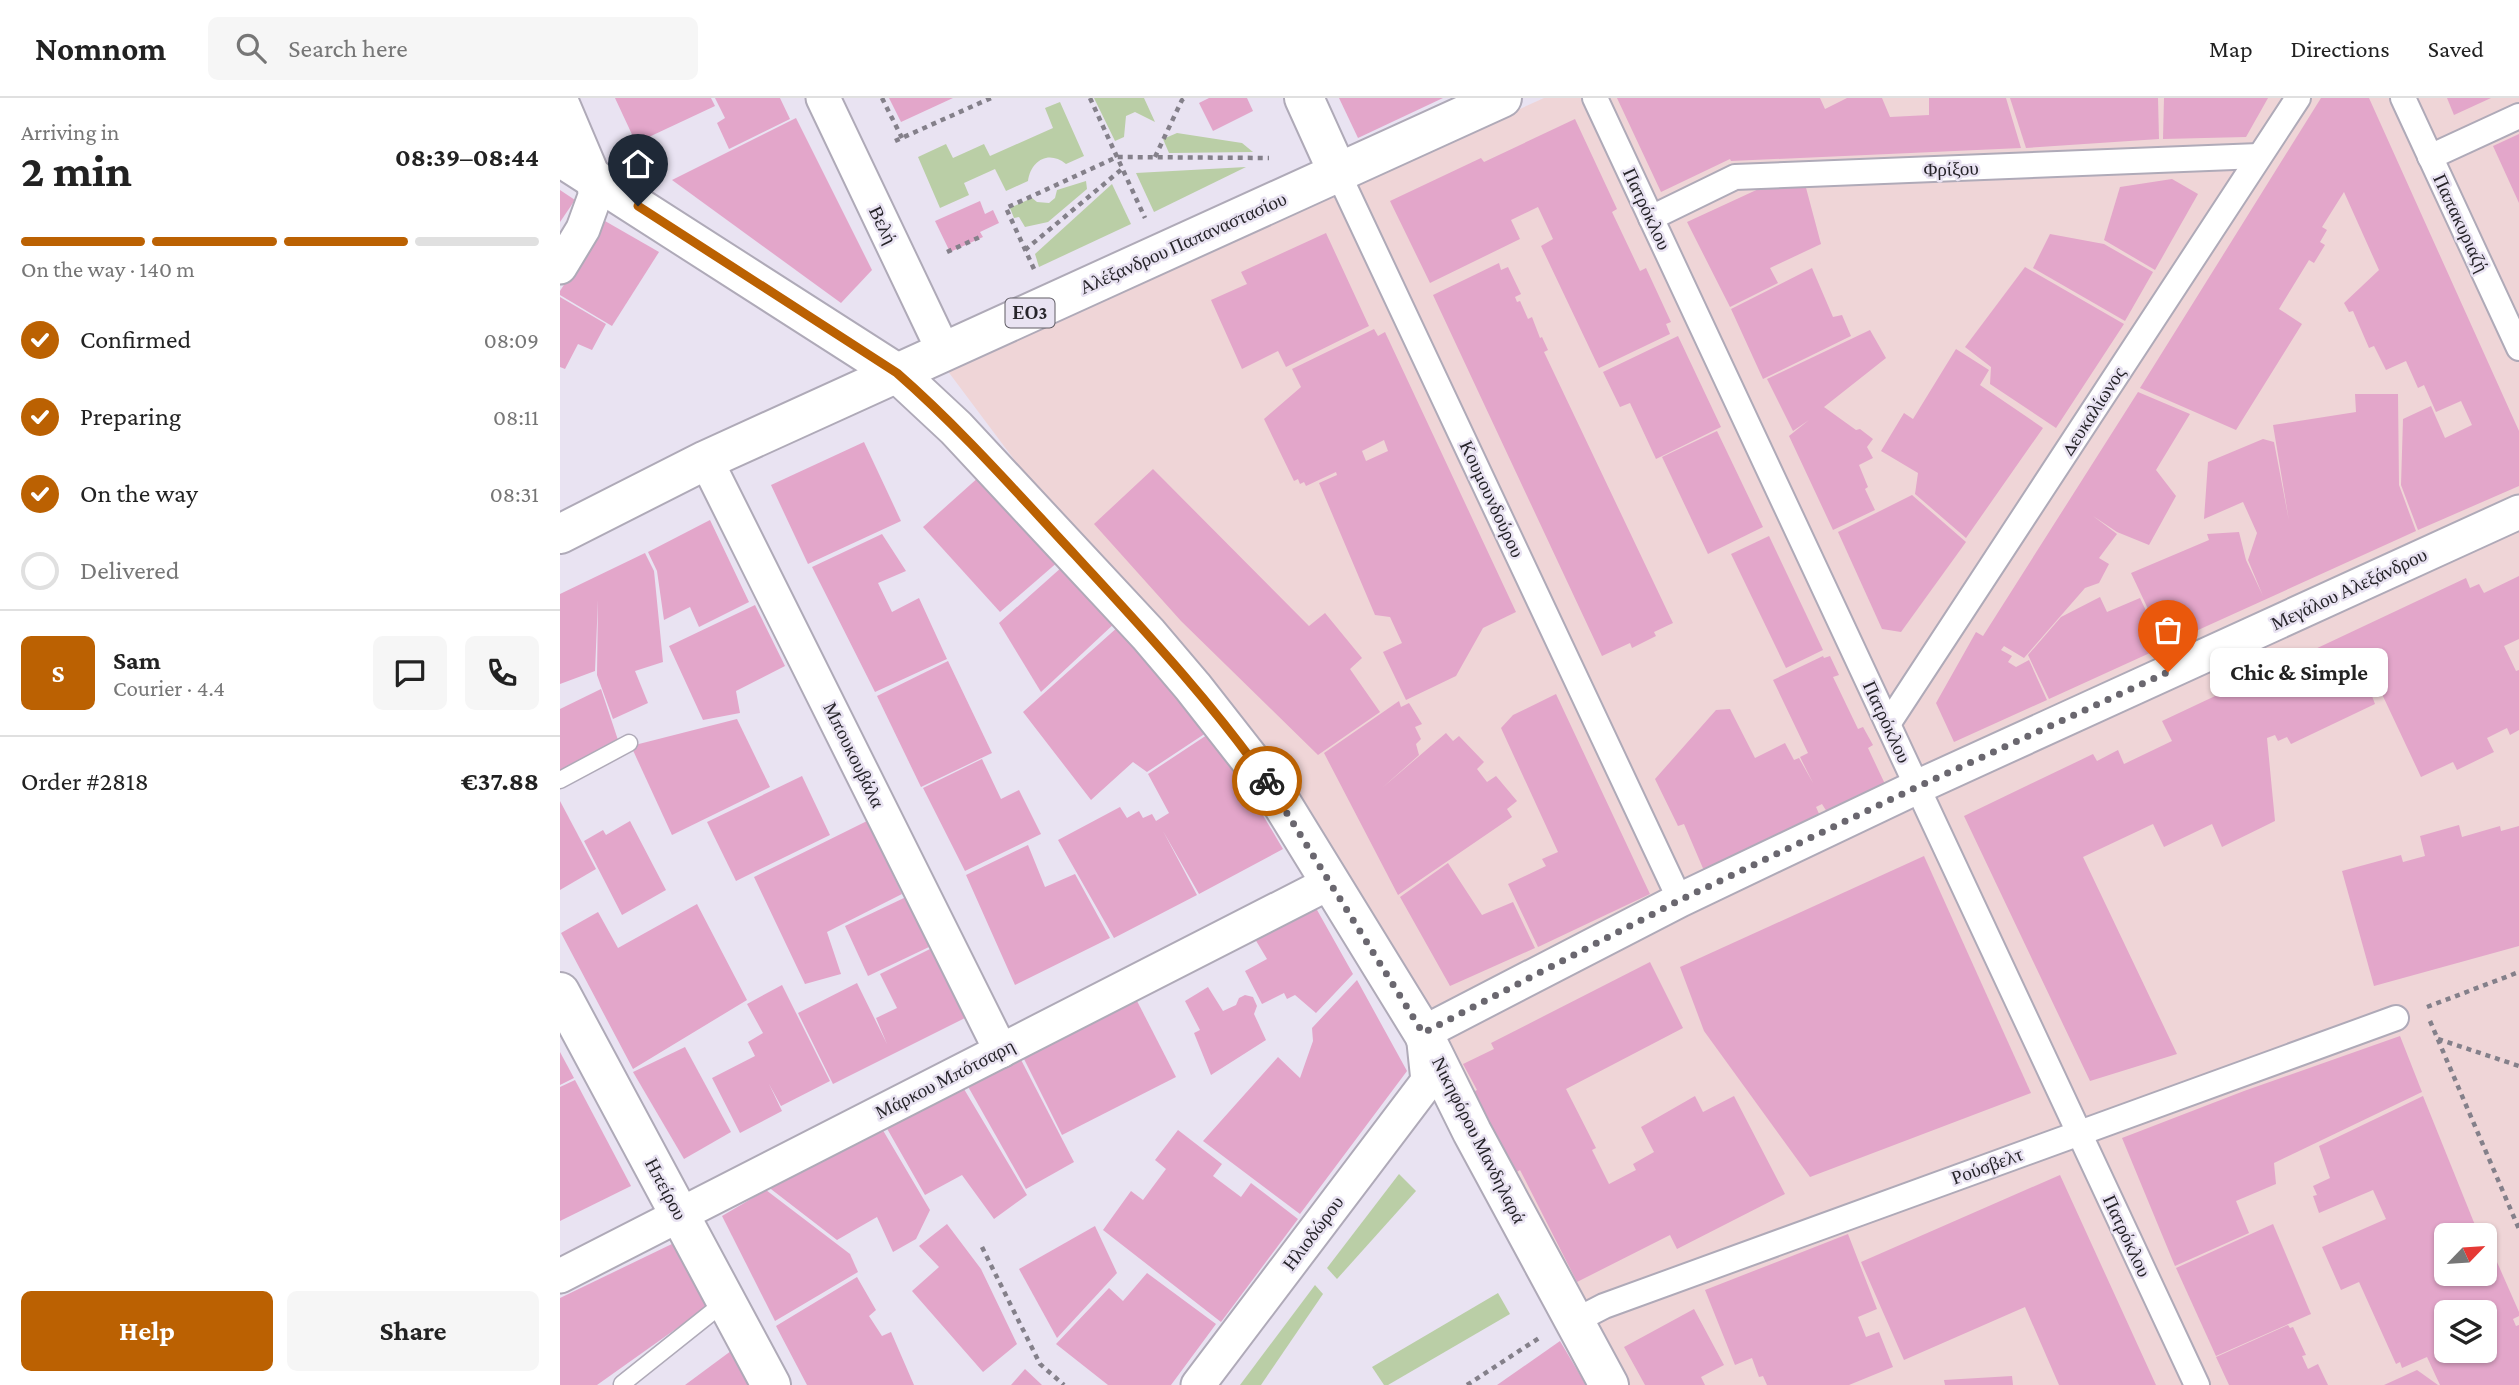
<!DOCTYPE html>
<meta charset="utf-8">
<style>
:root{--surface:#fff;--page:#f6f6f6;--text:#222;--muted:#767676;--line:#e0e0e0;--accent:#bb6102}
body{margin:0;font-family:"Crimson Pro",serif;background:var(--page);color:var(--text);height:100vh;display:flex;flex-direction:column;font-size:26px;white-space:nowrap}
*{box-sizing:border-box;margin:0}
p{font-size:23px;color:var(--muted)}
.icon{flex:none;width:38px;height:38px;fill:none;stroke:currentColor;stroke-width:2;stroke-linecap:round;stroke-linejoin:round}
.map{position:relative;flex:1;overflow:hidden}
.panel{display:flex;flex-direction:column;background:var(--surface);width:560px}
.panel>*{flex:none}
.needle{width:46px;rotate:65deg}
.tools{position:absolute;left:1874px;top:1125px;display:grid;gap:14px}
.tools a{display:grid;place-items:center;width:63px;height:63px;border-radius:10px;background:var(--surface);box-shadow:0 2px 5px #0004;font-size:35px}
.pin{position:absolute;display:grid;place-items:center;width:60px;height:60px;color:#fff;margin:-72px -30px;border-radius:50% 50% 50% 0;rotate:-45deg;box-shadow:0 0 7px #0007}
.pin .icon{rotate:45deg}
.courier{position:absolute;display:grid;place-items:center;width:70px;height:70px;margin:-35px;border:5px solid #bb6102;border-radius:50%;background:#fff;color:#222;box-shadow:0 2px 9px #0007}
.bubble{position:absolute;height:49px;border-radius:10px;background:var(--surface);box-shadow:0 2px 5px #0004;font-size:23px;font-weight:700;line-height:49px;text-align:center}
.headline em{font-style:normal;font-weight:700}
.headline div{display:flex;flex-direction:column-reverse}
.headline{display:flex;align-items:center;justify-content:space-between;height:119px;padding:0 21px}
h1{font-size:46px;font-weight:700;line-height:52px}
.bar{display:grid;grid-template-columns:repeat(4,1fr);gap:10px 7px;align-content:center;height:84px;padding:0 21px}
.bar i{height:9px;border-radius:5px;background:var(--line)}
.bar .on{background:var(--accent)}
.bar p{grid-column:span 4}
.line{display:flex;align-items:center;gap:18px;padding:0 21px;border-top:2px solid var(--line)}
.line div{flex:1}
.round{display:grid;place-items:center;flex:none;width:74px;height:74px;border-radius:10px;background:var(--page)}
ol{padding:0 21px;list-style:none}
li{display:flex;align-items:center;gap:21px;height:77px}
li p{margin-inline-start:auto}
li .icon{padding:7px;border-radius:50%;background:var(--accent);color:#fff;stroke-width:4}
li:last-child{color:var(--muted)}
li i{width:38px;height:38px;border:4px solid var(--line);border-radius:50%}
.action{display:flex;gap:14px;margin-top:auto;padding:14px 21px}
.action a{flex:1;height:80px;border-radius:10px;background:var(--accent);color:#fff;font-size:28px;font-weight:700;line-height:80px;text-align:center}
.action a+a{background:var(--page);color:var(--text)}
header{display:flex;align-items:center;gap:42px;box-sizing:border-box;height:98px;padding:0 35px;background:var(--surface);border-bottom:2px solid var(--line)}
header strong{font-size:33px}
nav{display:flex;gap:38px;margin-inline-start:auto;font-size:24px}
.search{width:490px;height:63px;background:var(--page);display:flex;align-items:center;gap:18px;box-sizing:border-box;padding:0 24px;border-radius:10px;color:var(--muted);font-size:26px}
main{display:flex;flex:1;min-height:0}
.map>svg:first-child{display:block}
.commercial{fill:#efd5d7;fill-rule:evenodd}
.green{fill:#bacea6}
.building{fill:#e3a6ca;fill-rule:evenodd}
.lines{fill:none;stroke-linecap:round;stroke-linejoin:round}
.service-casing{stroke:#afaab8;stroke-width:19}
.pedestrian-casing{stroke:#afaab8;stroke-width:28}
.minor-casing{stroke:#afaab8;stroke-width:37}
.tertiary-casing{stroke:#afaab8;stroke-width:42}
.primary-casing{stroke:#afaab8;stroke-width:42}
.path{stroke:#84808a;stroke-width:4.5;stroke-dasharray:5 5;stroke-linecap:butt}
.service{stroke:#fff;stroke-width:16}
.pedestrian{stroke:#fff;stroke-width:24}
.minor{stroke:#fff;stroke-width:33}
.tertiary{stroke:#fff;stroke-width:38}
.primary{stroke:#fff;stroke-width:38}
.done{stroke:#6a676f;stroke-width:7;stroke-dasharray:0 12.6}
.route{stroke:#bb6102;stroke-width:9}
.labels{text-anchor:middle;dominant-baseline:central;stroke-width:5;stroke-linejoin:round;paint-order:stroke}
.shield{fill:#e9e3f2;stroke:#605d65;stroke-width:2}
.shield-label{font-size:18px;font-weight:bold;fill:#262429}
.street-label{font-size:19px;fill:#262429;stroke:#e9e3f2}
</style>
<header>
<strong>Nomnom</strong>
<div class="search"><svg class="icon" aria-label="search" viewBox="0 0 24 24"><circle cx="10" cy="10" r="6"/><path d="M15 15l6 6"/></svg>Search here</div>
<nav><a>Map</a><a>Directions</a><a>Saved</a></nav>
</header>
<main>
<section class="panel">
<div class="headline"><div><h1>2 min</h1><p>Arriving in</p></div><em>08:39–08:44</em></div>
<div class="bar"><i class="on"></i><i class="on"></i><i class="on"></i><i></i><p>On the way · 140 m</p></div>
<ol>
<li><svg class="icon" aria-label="check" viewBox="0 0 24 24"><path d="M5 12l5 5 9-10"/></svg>Confirmed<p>08:09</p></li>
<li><svg class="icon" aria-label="check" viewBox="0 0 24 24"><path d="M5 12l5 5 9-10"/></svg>Preparing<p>08:11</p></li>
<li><svg class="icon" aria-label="check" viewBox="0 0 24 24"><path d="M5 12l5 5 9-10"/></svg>On the way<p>08:31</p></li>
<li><i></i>Delivered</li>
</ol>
<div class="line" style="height:126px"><b class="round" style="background:var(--accent);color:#fff">S</b><div><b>Sam</b><p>Courier · 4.4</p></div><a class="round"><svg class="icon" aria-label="chat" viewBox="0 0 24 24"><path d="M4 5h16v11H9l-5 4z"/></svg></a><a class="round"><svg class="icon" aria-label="phone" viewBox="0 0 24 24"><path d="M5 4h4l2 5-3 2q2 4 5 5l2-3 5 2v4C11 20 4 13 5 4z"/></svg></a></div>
<div class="line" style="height:91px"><div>Order #2818</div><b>€37.88</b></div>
<div class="action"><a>Help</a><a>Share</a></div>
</section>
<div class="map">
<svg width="1959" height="1287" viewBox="0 0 1959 1287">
<rect width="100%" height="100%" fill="#e9e3f2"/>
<!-- commercial -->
<path class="commercial" d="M984 0H1959V1287H1055L851 906 480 396 387 272ZM1886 1138H1925V1176H1886ZM1886 1214H1925V1253H1886Z"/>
<!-- green -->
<g class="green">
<path d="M534 0H584L595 24 575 14 566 18 564 39 555 43Z"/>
<path d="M500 4 524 58 506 66C489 52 471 62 468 83L446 93 435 71 404 85 409 97 380 110 358 59 386 46 393 60 424 46 430 58 493 30 485 10Z"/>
<path d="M617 35 682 45 693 54 609 55 603 41Z"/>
<path d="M686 69 594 114 576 75Z"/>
<path d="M526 83 527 91 488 124 465 129 459 119 454 120 450 110 472 100 477 104 489 105 495 100 497 92Z"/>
<path d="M552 86 571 126 479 169 475 156Z"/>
<path d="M839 1076 856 1093 777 1181 767 1170Z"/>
<path d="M755 1187 763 1196 701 1287H680Z"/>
<path d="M938 1195 950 1216 828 1287H824L812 1269Z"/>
</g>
<!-- building -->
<g class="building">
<path d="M55 0H151L155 8 76 45Z"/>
<path d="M155 0H220L230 21 169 51 157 25 165 20Z"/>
<path d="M329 0H393L341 24Z"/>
<path d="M649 0H687L693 13 653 33 639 5Z"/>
<path d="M779 0H883L798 40Z"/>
<path d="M1057 0H1260L1265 11 1287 0H1322L1330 19 1369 17V0H1446L1461 50 1171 63 1170 61 1101 94Z"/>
<path d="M1450 0H1598L1599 41 1466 50Z"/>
<path d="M1604 0H1708L1686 39 1603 41Z"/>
<path d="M1761 0H1809L1959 333V388L1858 432 1841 387 1843 321 1871 308 1885 340 1912 327 1901 303 1876 314 1864 287 1858 290 1846 263 1826 272 1814 248 1809 250 1793 213 1789 214 1784 205 1819 172 1784 94 1762 129 1767 132 1760 144 1765 147 1754 165 1749 162 1719 211 1742 226 1676 332 1580 290Z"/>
<path d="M1887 0H1931L1894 17Z"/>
<path d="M236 20 312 172 281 205 112 82Z"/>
<path d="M1015 21 1057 111 1052 114 1080 173 1086 170 1111 224 1106 226 1110 236 1039 270 981 148 993 141 978 109 951 122 960 141 870 185 830 103 921 60 924 64Z"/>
<path d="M1959 36V105L1933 48Z"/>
<path d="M1612 81 1638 96 1595 172 1544 142 1560 89Z"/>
<path d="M1245 86 1261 146 1210 170 1218 185 1170 209 1127 124 1205 88Z"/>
<path d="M0 92 15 102 0 124Z"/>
<path d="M420 103 425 116 433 112 439 125 420 134 423 139 390 154 375 123Z"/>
<path d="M45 123 99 154 52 228 0 197V193Z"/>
<path d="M766 135 809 228 726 269 718 253 682 271 651 202 687 186 681 174Z"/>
<path d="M1490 136 1544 146 1593 174 1565 223 1473 170Z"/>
<path d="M939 165 941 172 948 169 961 196 955 199 957 204 960 203 968 221 972 219 980 240 982 239 988 252 984 254 1113 525 1094 534 1096 538 1072 550 1070 545 1042 558 873 197Z"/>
<path d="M1465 169 1564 226 1496 330 1430 286 1431 269 1405 249Z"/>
<path d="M1252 170 1273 219 1282 217 1291 238 1203 281 1171 211Z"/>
<path d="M0 199 46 226 32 252 18 246 5 271 0 269Z"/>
<path d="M814 231 818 238 825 234 956 514 923 530 896 578 846 602 823 554 842 545 830 519 815 517 759 385 777 377 776 374 746 388 744 384 740 386 738 381 734 383 704 321 741 289 732 271ZM824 342 828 353 806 363 802 353Z"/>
<path d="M1310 232 1326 260 1264 309 1296 332 1300 331 1313 341 1307 349 1313 360 1299 367 1308 389 1305 391 1315 412 1273 432 1229 338 1249 322 1233 333 1207 281Z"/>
<path d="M1118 238 1161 329 1096 361 1070 305 1060 309 1043 274Z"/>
<path d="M1396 251 1429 272 1420 287 1483 330 1406 440 1355 396 1358 375 1321 353 1344 315 1353 321Z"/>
<path d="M1578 294 1630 316 1596 372 1616 398 1589 447 1557 434 1533 418 1557 436 1539 460 1549 466 1539 485 1525 490 1464 560 1444 548 1441 552 1452 558 1448 564 1456 569 1469 562 1487 602 1394 644 1376 605 1416 534 1423 538Z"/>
<path d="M1795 296H1838L1839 387 1856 433 1605 547 1571 475 1649 442 1647 436 1679 434 1686 462 1703 498 1688 462 1697 435 1683 404 1644 421 1648 364 1703 341 1714 344 1729 423 1713 327 1796 314Z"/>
<path d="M1157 333 1203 429 1148 456 1102 359Z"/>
<path d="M304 344 341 423 248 466 211 387Z"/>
<path d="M593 371 749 528 765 515 802 560 790 571 820 614 758 657 621 523 534 426Z"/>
<path d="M420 378 499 463 440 514 363 429Z"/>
<path d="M1352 397 1406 444 1341 534 1322 531 1278 434Z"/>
<path d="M150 422 189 504 139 529 130 509 104 522 97 473 88 454Z"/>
<path d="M322 436 346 473 318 485 332 514 359 500 387 561 315 594 252 469Z"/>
<path d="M1209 438 1263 552 1226 570 1171 456Z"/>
<path d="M85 455 94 473 103 564 75 573 88 605 53 621 37 577 38 502 35 573 0 586V496Z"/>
<path d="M502 469 556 524 481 594 439 525Z"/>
<path d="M1959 478V541L1944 548 1956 573 1959 572V632L1950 637 1947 630 1927 640 1934 654 1897 672 1893 664 1861 679 1821 594 1812 598 1815 606 1731 646 1727 639 1718 643 1715 637 1707 640 1715 723 1662 749 1652 726 1604 749 1593 726 1523 759 1617 956 1530 983 1404 718 1533 656 1537 663 1558 652 1564 666 1612 643 1602 623 1906 480 1910 490 1919 486 1924 495Z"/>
<path d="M1540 499 1547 514 1580 500 1603 549 1489 601 1468 557 1501 519Z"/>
<path d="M195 507 225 568 176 593 180 615 143 622 109 548Z"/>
<path d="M559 528 652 631 587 674 573 664 531 702 463 614Z"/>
<path d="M1263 558 1264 560 1270 558 1279 577 1273 579 1298 631 1303 629 1313 647 1308 650 1325 686 1267 714 1262 706 1256 709 1260 718 1145 775 1124 726 1118 728 1095 681 1156 612 1170 611 1195 660 1225 645 1234 662 1239 660 1253 685 1240 659 1248 655 1213 582Z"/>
<path d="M388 563 432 655 361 689 317 598Z"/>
<path d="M41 591 58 642 0 675V611Z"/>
<path d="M996 596 1090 796 978 849 948 786 986 768 982 761 998 754 941 630 953 617Z"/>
<path d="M839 603 841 609 849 605 862 626 855 629 861 641 856 646 859 657 822 690 886 635 893 643 899 638 924 664 917 671 927 684 936 678 957 703 947 711 952 719 838 797 764 655Z"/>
<path d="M177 621 210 689 112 737 71 648Z"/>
<path d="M653 633 723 751 639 796 603 733 637 797 554 840 498 742 560 709 567 720 579 713 583 720 592 716 596 723 609 715 588 676Z"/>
<path d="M422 661 441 701 459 692 481 736 405 773 363 690Z"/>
<path d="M242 678 270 737 176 783 147 724Z"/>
<path d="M0 703 36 771 0 792Z"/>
<path d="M70 723 106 792 62 817 24 743 43 732 46 737Z"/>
<path d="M307 723 342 796 267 834 281 876 245 886 194 779Z"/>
<path d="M1899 727 1902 739 1940 728 1941 733 1959 728V848L1814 888 1782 773 1841 757 1843 764 1865 758 1860 738Z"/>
<path d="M468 747 485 789 515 776 550 840 455 887 406 777Z"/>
<path d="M1364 758 1471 995 1250 1079 1144 933 1120 869Z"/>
<path d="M888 765 922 817 953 804 975 850 890 888 840 799Z"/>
<path d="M346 799 369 849 308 878 285 828Z"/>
<path d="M752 803 793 876 756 915 735 897 727 901 724 895 702 906 685 873 707 861 692 836Z"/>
<path d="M137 806 187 902 73 971 1 835 38 814 58 850Z"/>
<path d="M372 850 405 920 273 986 238 915 297 885 327 946 316 920 337 910 320 876Z"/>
<path d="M1090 864 1123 930 1006 991 1036 1050 1032 1052 1049 1086 1076 1072 1073 1066 1094 1054 1081 1029 1135 998 1143 1014 1174 998 1225 1096 1117 1151 1110 1137 1017 1184 960 1072 955 1075 911 995 917 992 903 966 934 951 931 945Z"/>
<path d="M797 882 847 973 740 1116 643 1043 718 959 740 980 753 943 752 930Z"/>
<path d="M222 887 270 983 221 1008 209 986 222 1013 180 1035 152 980 195 958 188 944 203 935 187 906Z"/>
<path d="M648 889 663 913 676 907 679 900 685 897 693 899 697 908 694 916 706 942 651 977 634 935 640 932 625 903Z"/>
<path d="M576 901 616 979 502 1037 459 951Z"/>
<path d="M1840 938 1862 994 1714 1065 1716 1086 1676 1103 1689 1135 1615 1168 1562 1040 1684 993Z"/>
<path d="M125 949 171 1034 124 1061 73 974Z"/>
<path d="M0 954 14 980 0 987Z"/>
<path d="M458 956 514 1064 466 1091 406 985Z"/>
<path d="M15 982 71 1088 0 1123V989Z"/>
<path d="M401 986 467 1097 434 1121 402 1077 365 1097 325 1027Z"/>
<path d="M1863 998 1917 1132 1922 1130 1959 1214V1218L1953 1221 1956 1228 1959 1227V1287H1880L1867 1259 1842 1270 1840 1264 1836 1266 1799 1184 1781 1192 1762 1149 1826 1121 1813 1092 1759 1115 1753 1098 1757 1097 1753 1088 1770 1080 1759 1048ZM1886 1138H1925V1176H1886ZM1886 1214H1925V1253H1886Z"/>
<path d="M321 1029 370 1112 356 1141 333 1154 317 1119 277 1142 207 1088Z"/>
<path d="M618 1032 662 1066 653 1078 681 1099 691 1085 738 1121 661 1224 543 1132 571 1093 583 1102 606 1071 595 1062Z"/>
<path d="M1500 1077 1596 1287H1499L1465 1209 1344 1262 1301 1164Z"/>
<path d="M206 1092 290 1156 298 1174 215 1223 162 1118Z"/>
<path d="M387 1126 421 1171 457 1246 423 1274 352 1193 379 1169 359 1148Z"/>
<path d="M1713 1126 1751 1216 1656 1258 1616 1170Z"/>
<path d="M535 1128 557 1175 497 1240 459 1171Z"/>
<path d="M1288 1136 1317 1211 1298 1219 1306 1239 1319 1234 1333 1269 1289 1287H1207L1203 1278 1199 1279 1192 1260 1175 1267 1145 1192Z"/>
<path d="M116 1144 151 1206 37 1287H0V1200Z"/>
<path d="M587 1175 656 1226 611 1287H548L496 1246 549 1190 563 1203Z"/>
<path d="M297 1179 316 1212 309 1218 322 1238 331 1234 354 1287H247L216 1228Z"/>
<path d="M1134 1211 1164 1267 1141 1279 1145 1287H1085L1064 1249Z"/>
<path d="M1728 1227 1730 1230 1733 1229 1746 1257 1742 1258 1748 1271 1758 1266 1768 1287H1669L1656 1259Z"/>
<path d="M1000 1243 1026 1287H937Z"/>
<path d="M175 1250 196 1287H125Z"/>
<path d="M465 1271 482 1287H451Z"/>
<path d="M1857 1272 1878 1287H1824Z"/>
<path d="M1452 1278 1453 1287H1385L1384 1282Z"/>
</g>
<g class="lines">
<defs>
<g id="service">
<path d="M0 682 69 645"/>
<path d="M62 1286 166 1203"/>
</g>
<g id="pedestrian">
<path d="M1035 0 1637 1287"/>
<path d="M1843 0 1959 250"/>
<path d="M1870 59 1959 18"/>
<path d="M778 75 1120 802"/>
<path d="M1091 120 1175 79 1699 58"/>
<path d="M1328 626 1738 0"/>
<path d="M1015 1223 1044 1208 1836 920"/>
</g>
<g id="minor">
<path d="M263 0 384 254"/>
<path d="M0 169 23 131 35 98 34 80 0 0"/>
<path d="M146 362 441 953"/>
<path d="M0 1178 771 784"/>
<path d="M638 1287 868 983 863 935 1120 802 1357 689 1959 414"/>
</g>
<g id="tertiary">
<path d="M744 0 778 75"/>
<path d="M0 59 337 275 396 330 588 536 633 589 713 691 863 935 912 1034 1049 1287"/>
<path d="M0 894 211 1287"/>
</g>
<path id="primary" d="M0 436 146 362 942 0"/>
</defs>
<!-- service casing -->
<use href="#service" class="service-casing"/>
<!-- pedestrian casing -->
<use href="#pedestrian" class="pedestrian-casing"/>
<!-- minor casing -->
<use href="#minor" class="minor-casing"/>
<!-- tertiary casing -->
<use href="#tertiary" class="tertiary-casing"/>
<!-- primary casing -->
<use href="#primary" class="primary-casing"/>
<!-- path -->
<g class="path">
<path d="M322 0 342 40"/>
<path d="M530 0 585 120"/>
<path d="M335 43 431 0"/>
<path d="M595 59 622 2 625 0"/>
<path d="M465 152 562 71"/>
<path d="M387 154 422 138"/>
<path d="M474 171 446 110 557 59 709 60"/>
<path d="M1867 909 1959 874"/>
<path d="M1870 923 1959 1131"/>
<path d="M1878 941 1959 968"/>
<path d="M422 1149 480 1266 504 1287"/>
<path d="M907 1287 979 1240"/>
</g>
<!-- service -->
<use href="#service" class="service"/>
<!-- pedestrian -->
<use href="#pedestrian" class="pedestrian"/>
<!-- minor -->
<use href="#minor" class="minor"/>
<!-- tertiary -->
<use href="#tertiary" class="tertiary"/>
<!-- primary -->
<use href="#primary" class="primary"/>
</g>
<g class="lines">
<!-- done -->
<path class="done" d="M707 683 863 935 1120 802 1357 689 1608 574"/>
<!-- route -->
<path class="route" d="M78 108 337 275C401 331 457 395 515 457 582 530 650 602 707 683"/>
</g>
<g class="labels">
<!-- shield labels -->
<rect class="shield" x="445.5" y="200.5" width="49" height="29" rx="5"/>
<g class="shield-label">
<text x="470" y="215">ΕΟ3</text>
</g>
<!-- street labels -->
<g class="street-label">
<text transform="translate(1391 71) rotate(-2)">Φρίξου</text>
<text transform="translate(1087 111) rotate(65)">Πατρόκλου</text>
<text transform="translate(1901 125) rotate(65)">Παπακυριαζή</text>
<text transform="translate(323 127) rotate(64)">Βελή</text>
<text transform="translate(623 145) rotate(-24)">Αλέξανδρου Παπαναστασίου</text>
<text transform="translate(1533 313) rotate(-57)">Δευκαλίωνος</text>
<text transform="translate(932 401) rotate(65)">Κουμουνδούρου</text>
<text transform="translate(1789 491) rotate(-25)">Μεγάλου Αλεξάνδρου</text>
<text transform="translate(1327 624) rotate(65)">Πατρόκλου</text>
<text transform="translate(294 657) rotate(64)">Μπουκουβάλα</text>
<text transform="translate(385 981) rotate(-27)">Μάρκου Μπότσαρη</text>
<text transform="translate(919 1042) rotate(63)">Νικηφόρου Μανδηλαρά</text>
<text transform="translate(1427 1068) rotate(-20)">Ρούσβελτ</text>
<text transform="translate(106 1091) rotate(62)">Ηπείρου</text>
<text transform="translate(753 1135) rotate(-53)">Ηλιοδώρου</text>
<text transform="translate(1567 1138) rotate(65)">Πατρόκλου</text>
</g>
</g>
</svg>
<div class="tools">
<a><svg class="needle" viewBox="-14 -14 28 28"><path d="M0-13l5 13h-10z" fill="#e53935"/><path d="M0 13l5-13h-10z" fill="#767676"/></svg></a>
<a><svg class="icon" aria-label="layers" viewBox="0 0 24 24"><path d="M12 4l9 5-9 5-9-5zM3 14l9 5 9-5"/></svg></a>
</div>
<div class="pin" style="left:1608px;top:574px;background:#ea580c"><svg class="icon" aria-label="bag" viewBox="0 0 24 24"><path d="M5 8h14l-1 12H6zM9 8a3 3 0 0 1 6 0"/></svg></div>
<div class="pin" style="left:78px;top:108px;background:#1f2937"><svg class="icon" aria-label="home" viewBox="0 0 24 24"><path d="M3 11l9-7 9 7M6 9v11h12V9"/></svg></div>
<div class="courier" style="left:707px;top:683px"><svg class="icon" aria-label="bike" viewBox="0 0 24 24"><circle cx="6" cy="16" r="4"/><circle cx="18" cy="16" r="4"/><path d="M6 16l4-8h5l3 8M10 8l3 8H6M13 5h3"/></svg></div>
<div class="bubble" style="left:1650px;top:550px;width:178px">Chic &amp; Simple</div>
</div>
</main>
